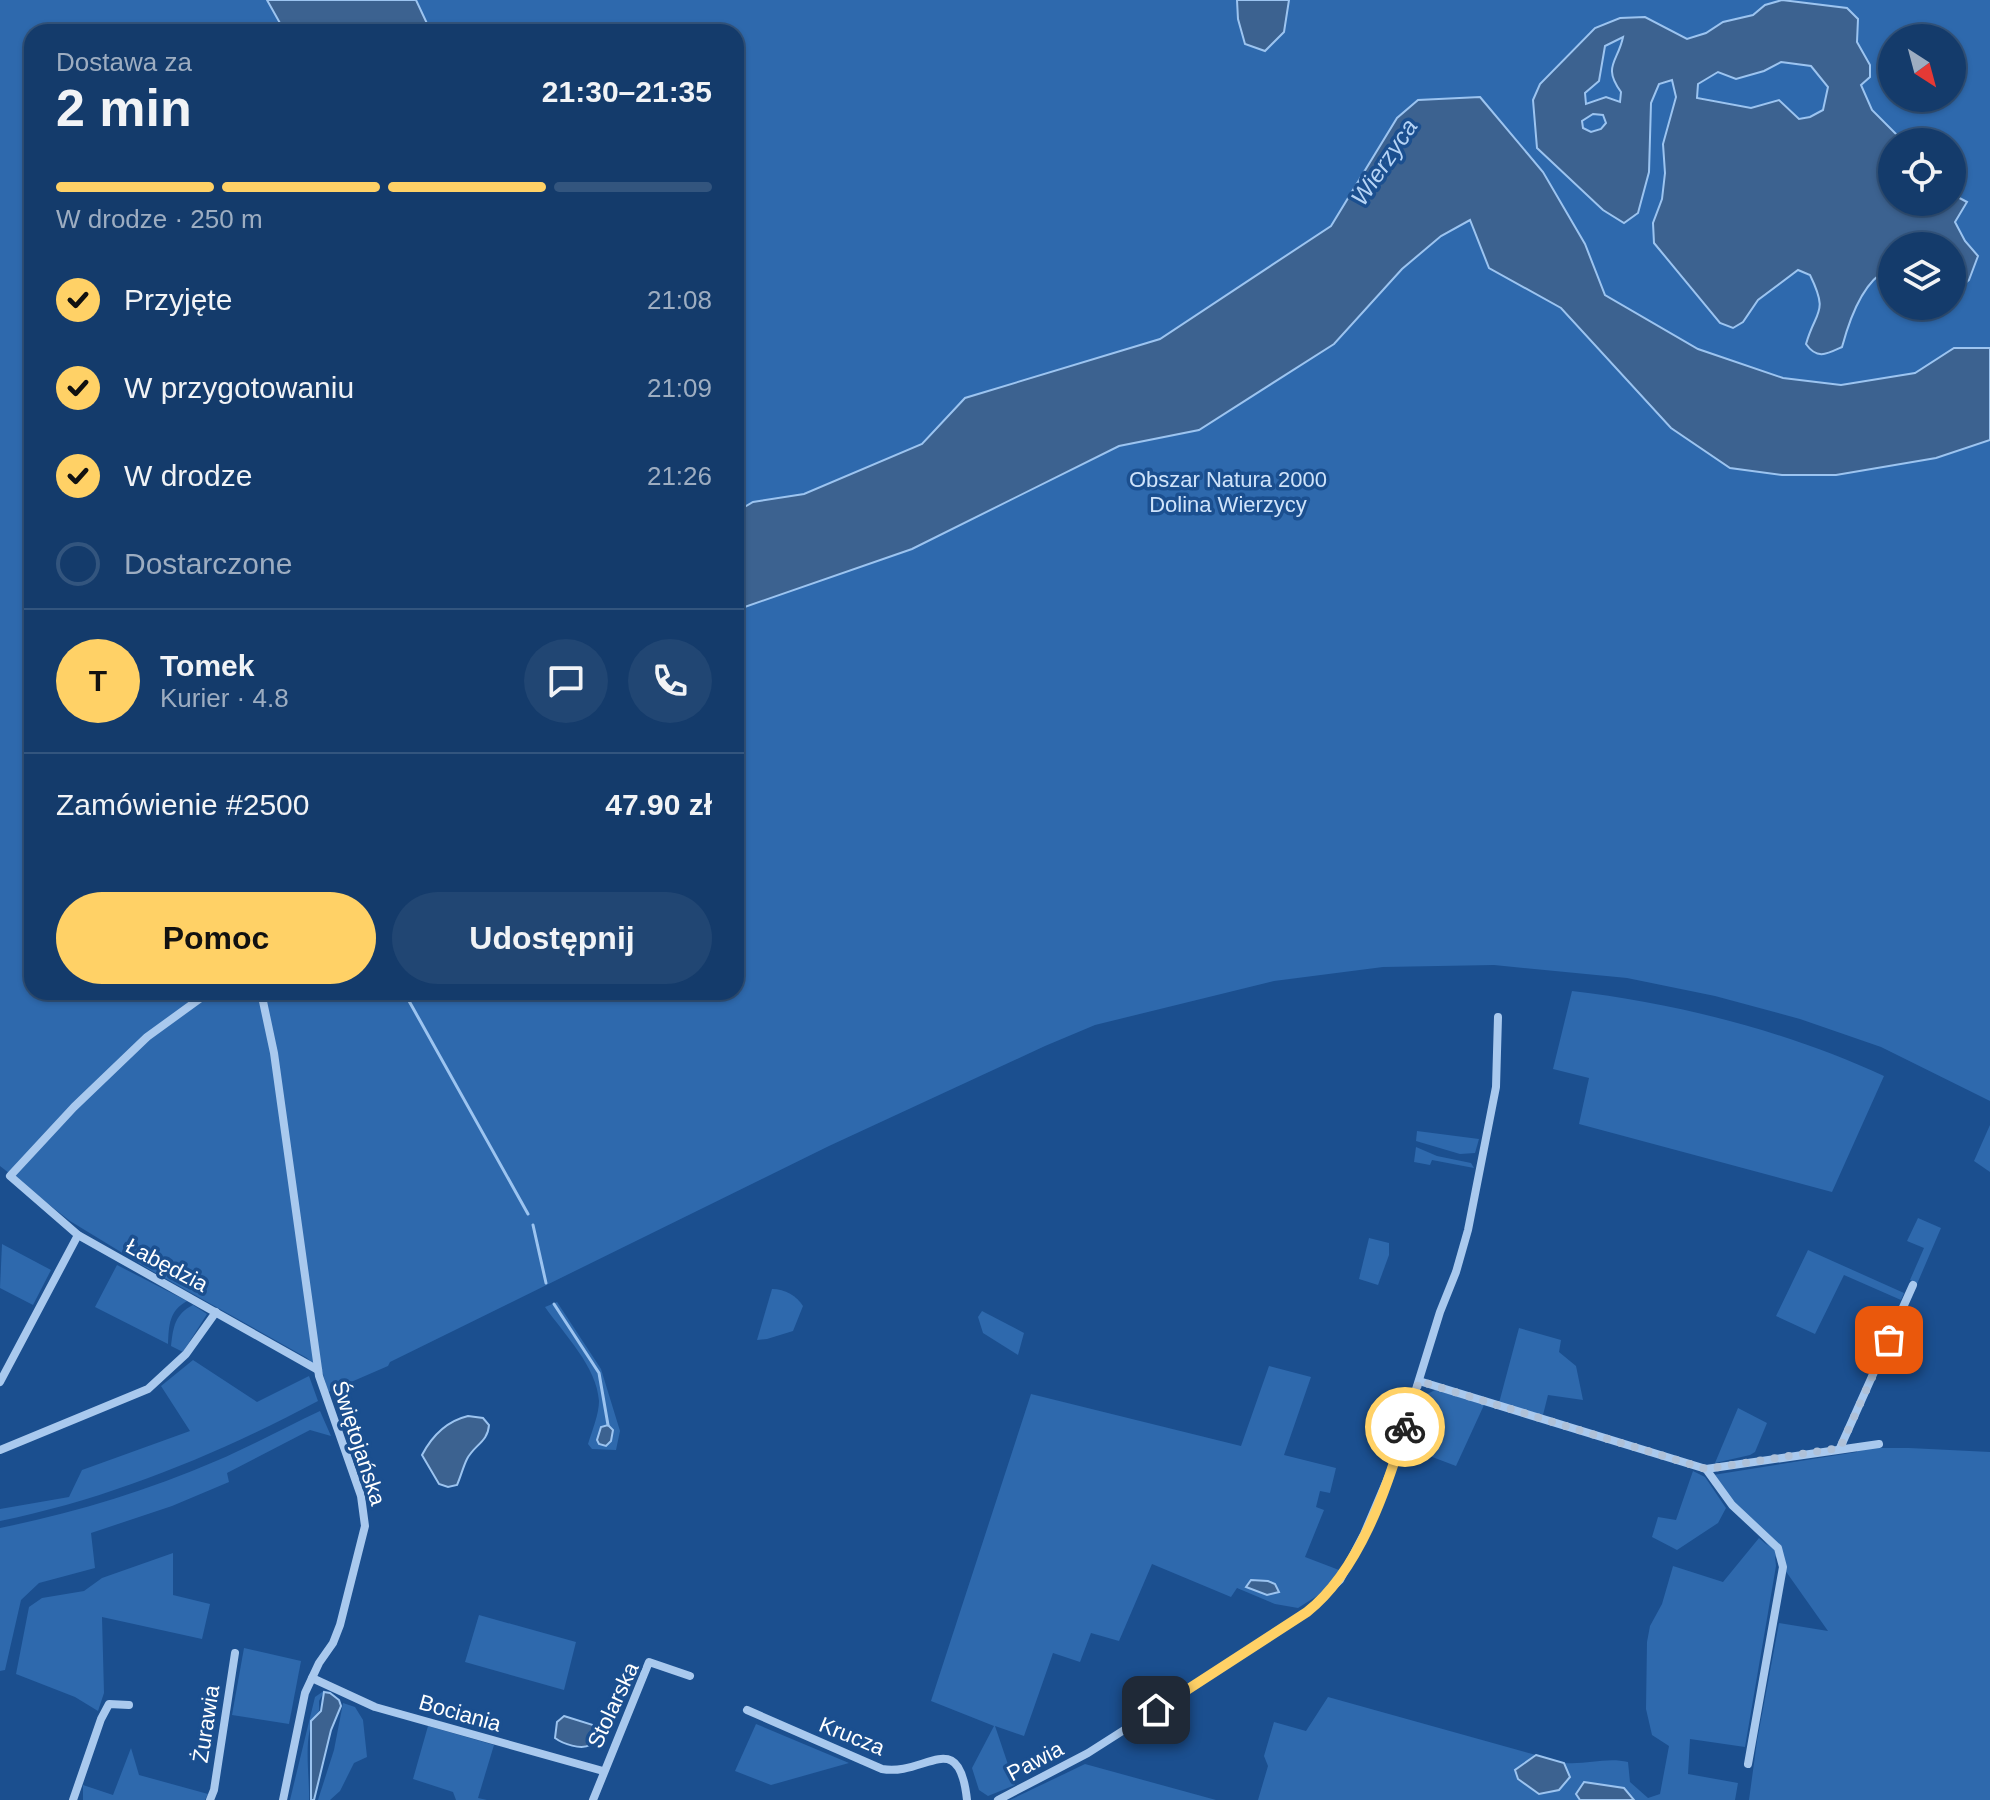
<!DOCTYPE html>
<html lang="pl">
<meta charset="utf-8">
<style>
:root{--surface:#143b6b;--page:#214673;--text:#f1f3f6;--muted:#9dadc1;--line:#33557e;--accent:#ffd166}
body{margin:0;font-family:Helvetica,sans-serif;background:var(--page);color:var(--text);height:100vh;display:flex;flex-direction:column;font-size:30px;white-space:nowrap}
*{box-sizing:border-box;margin:0}
p{font-size:26px;color:var(--muted)}
.icon{flex:none;width:44px;height:44px;fill:none;stroke:currentColor;stroke-width:2;stroke-linecap:round;stroke-linejoin:round}
.map{position:relative;flex:1;overflow:hidden}
.side{position:absolute;left:24px;top:24px;width:720px;height:976px;display:flex;flex-direction:column;background:var(--surface);border-radius:24px;box-shadow:0 2px 6px #0004,0 0 0 2px var(--line)}
.side>*{flex:none}
.needle{width:52px;rotate:144deg}
.fabs{position:absolute;left:1878px;top:24px;display:grid;gap:16px}
.fabs a{display:grid;place-items:center;width:88px;height:88px;border-radius:50%;background:var(--surface);box-shadow:0 2px 6px #0004,0 0 0 2px var(--line);font-size:40px}
.pin{position:absolute;display:grid;place-items:center;width:68px;height:68px;color:#fff;margin:-34px;border-radius:16px;box-shadow:0 4px 12px #0006}
.courier{position:absolute;display:grid;place-items:center;width:80px;height:80px;margin:-40px;border:6px solid #ffd166;border-radius:50%;background:#fff;color:#222;box-shadow:0 2px 10px #0007}
.head em{font-style:normal;font-weight:700}
.head div{display:flex;flex-direction:column-reverse}
.head{display:flex;align-items:center;justify-content:space-between;height:136px;padding:0 32px}
h1{font-size:52px;font-weight:700;line-height:60px}
.bar{display:grid;grid-template-columns:repeat(4,1fr);gap:12px 8px;align-content:center;height:96px;padding:0 32px}
.bar i{height:10px;border-radius:6px;background:var(--line)}
.bar .current{background:var(--accent)}
.bar p{grid-column:span 4}
.line{display:flex;align-items:center;gap:20px;padding:0 32px;border-top:2px solid var(--line)}
.line div{flex:1}
.round{display:grid;place-items:center;flex:none;width:84px;height:84px;border-radius:42px;background:var(--page)}
ol{padding:0 32px;list-style:none}
li{display:flex;align-items:center;gap:24px;height:88px}
li p{margin-inline-start:auto}
li .icon{padding:8px;border-radius:50%;background:var(--accent);color:#111;stroke-width:4}
li:last-child{color:var(--muted)}
li i{width:44px;height:44px;border:4px solid var(--line);border-radius:50%}
.button{display:flex;gap:16px;margin-top:auto;padding:16px 32px}
.button a{flex:1;height:92px;border-radius:48px;background:var(--accent);color:#111;font-size:32px;font-weight:700;line-height:92px;text-align:center}
.button a+a{background:var(--page);color:var(--text)}
.map>svg:first-child{display:block}
.green{fill:#2e69ad;fill-rule:evenodd}
.water{fill:#3c6290;stroke:#9cc4f0;stroke-width:2;fill-rule:evenodd}
.lines{fill:none;stroke-linecap:round;stroke-linejoin:round}
.stream{stroke:#9cc4f0;stroke-width:3}
.minor{stroke:#a9c9ee;stroke-width:8}
.done{stroke:#afc1d8;stroke-width:8;stroke-dasharray:0 14.4}
.route{stroke:#ffd166;stroke-width:10}
.labels{text-anchor:middle;dominant-baseline:central;stroke-width:7;stroke-linejoin:round;paint-order:stroke}
.park-label{font-size:22px;fill:#cfe3fa;stroke:#1b4f8f}
.street-label{font-size:22px;fill:#fff;stroke:#1b4f8f}
.water-label{font-size:24px;font-style:italic;fill:#b5d3f5;stroke:#1b4f8f}
</style>
<div class="map">
<svg width="1990" height="1800" viewBox="0 0 1990 1800">
<rect width="100%" height="100%" fill="#1b4f8f"/>
<!-- green -->
<g class="green">
<path d="M0 0H1990V1101L1881 1047 1800 1019 1715 996 1627 978 1494 965 1383 967 1274 981 1095 1025 1045 1046 829 1146 390 1362 388 1366 328 1392 323 1374 307 1358 152 1271 70 1221 0 1166ZM32 32H736V992H32ZM1892 38H1952V98H1892ZM1892 142H1952V202H1892ZM1892 246H1952V306H1892Z"/>
<path d="M1572 991C1677 1003 1789 1032 1884 1076L1832 1192 1579 1124 1589 1078 1553 1069Z"/>
<path d="M1990 1125V1172L1974 1161Z"/>
<path d="M1417 1131 1479 1139 1475 1153 1460 1154 1416 1141Z"/>
<path d="M1416 1147 1437 1156 1471 1163 1474 1168 1432 1160 1430 1165 1414 1162Z"/>
<path d="M1918 1218 1941 1228 1917 1284 1910 1280 1924 1248 1907 1241Z"/>
<path d="M1369 1238 1389 1243V1255L1378 1285 1359 1279Z"/>
<path d="M2 1244 51 1270 33 1305 0 1288Z"/>
<path d="M1808 1250 1904 1293 1901 1300 1844 1275 1815 1334 1776 1316Z"/>
<path d="M117 1265 187 1301C169 1311 169 1325 168 1344L95 1307Z"/>
<path d="M772 1289C785 1289 797 1296 803 1306L793 1331 767 1339 757 1340Z"/>
<path d="M557 1302 601 1369 620 1431 616 1450 592 1449 588 1444C592 1431 599 1414 599 1401 597 1367 564 1334 545 1307Z"/>
<path d="M193 1305 207 1314 183 1352 171 1346C173 1327 175 1314 193 1305Z"/>
<path d="M982 1311 1024 1333 1018 1355 983 1333 978 1317Z"/>
<path d="M1519 1328 1561 1340 1559 1352 1576 1366 1583 1400 1548 1395 1543 1415 1499 1403Z"/>
<path d="M193 1360 257 1402 309 1376 318 1401C218 1454 112 1498 0 1521V1509L69 1497 82 1470 190 1431 161 1386Z"/>
<path d="M1269 1366 1311 1377 1284 1455 1336 1468 1330 1493 1320 1491 1316 1507 1324 1510 1305 1557 1339 1570 1328 1589 1298 1608 1275 1604 1237 1588 1231 1597 1152 1564 1119 1641 1091 1633 1080 1662 1053 1653 1024 1736 995 1726 1015 1785 988 1796 979 1790 972 1768 994 1726 931 1701 1031 1394 1241 1446Z"/>
<path d="M1435 1390 1484 1405 1456 1466 1406 1447 1420 1398Z"/>
<path d="M1738 1408 1767 1423 1755 1452 1750 1455 1715 1463Z"/>
<path d="M320 1411 331 1436 310 1430 227 1473 229 1482 172 1506 91 1533 95 1568 39 1583 21 1600 5 1670 0 1671V1528C74 1513 146 1491 216 1461 251 1446 286 1427 320 1411Z"/>
<path d="M1858 1448H1909L1990 1452V1800H1749L1757 1741 1779 1623 1828 1631 1775 1556 1776 1566 1745 1747 1690 1739 1688 1774 1738 1783 1735 1800H1258L1268 1766 1264 1756 1274 1722 1306 1731 1328 1697 1536 1755 1524 1766 1559 1790 1569 1777 1564 1763C1587 1765 1606 1757 1628 1762L1630 1782 1648 1798 1660 1794 1669 1746 1652 1735 1646 1709 1647 1642 1650 1626 1662 1604 1673 1566 1723 1582 1759 1538 1768 1546 1713 1475 1857 1452Z"/>
<path d="M1693 1471 1705 1477 1726 1508 1718 1523 1677 1550 1652 1537 1658 1517 1676 1520Z"/>
<path d="M173 1553V1595L210 1604 202 1639 102 1617 104 1693 98 1711 75 1697 16 1674 29 1607 42 1598 84 1591 102 1578Z"/>
<path d="M479 1615 576 1642 564 1690 465 1662Z"/>
<path d="M244 1648 301 1661 289 1724 232 1715Z"/>
<path d="M325 1690 319 1701V1711C301 1729 310 1775 309 1800H290L315 1697Z"/>
<path d="M343 1703 355 1707 363 1720 367 1757 354 1763 340 1791 330 1800H318L334 1750Z"/>
<path d="M756 1724 849 1763 771 1785 735 1771Z"/>
<path d="M428 1726 494 1745 478 1798 487 1800H456L453 1792 413 1779Z"/>
<path d="M131 1748 139 1775 208 1794 205 1800H83V1785L113 1795Z"/>
<path d="M1085 1764 1216 1800H1010Z"/>
</g>
<!-- water -->
<g class="water">
<path d="M267 0H416L431 32H285Z"/>
<path d="M1237 0H1289L1284 32 1265 51 1245 44 1238 19Z"/>
<path d="M1782 0 1847 8 1858 19 1857 42 1870 65V77L1861 85 1872 110 1899 137 1900 142H1892V202H1952V194L1967 202 1955 222 1965 241 1978 256 1969 280 1954 293 1952 246H1892V272L1887 270C1862 282 1849 321 1842 347 1827 354 1817 360 1806 344 1816 309 1829 314 1810 275L1798 270 1758 300 1743 322 1733 328 1720 323 1654 243 1653 223 1662 199 1665 173 1663 144 1676 97 1672 80 1659 84 1651 103 1649 172 1638 213 1624 223 1603 210 1537 148 1533 100 1540 84 1595 28 1620 18 1645 17 1687 39 1706 33 1723 22 1753 15 1765 5ZM1623 37C1618 62 1602 66 1621 92L1620 102 1606 97 1586 104 1585 93 1599 81 1605 46ZM1781 62 1811 66 1828 87 1823 110 1810 117 1799 119 1779 100 1751 108 1697 98 1698 84 1718 72 1736 79 1764 71ZM1593 114 1603 115 1606 123 1601 129 1591 132 1583 128 1582 121Z"/>
<path d="M1480 97 1543 172 1585 244 1605 295 1698 349 1783 378 1841 385 1915 373 1954 348H1990V440L1936 458 1836 475H1782L1730 468 1671 428 1561 308 1489 268 1470 220 1441 236 1402 269 1334 344 1199 430 1119 446 912 549 736 610V512L753 502 804 494 922 444 965 398 1160 339 1331 226 1397 118 1418 100Z"/>
<path d="M468 1416 483 1418 489 1425C488 1442 474 1445 467 1459 463 1467 461 1476 457 1485L448 1487 439 1484 422 1455C432 1436 447 1421 468 1416Z"/>
<path d="M608 1425 613 1430 611 1441 606 1446 599 1444 597 1440 601 1427Z"/>
<path d="M1251 1580 1268 1581 1275 1584 1279 1592 1267 1595 1246 1587Z"/>
<path d="M324 1692 330 1693 339 1700 341 1706 331 1730 314 1800H311V1721L321 1711Z"/>
<path d="M564 1716 593 1725 596 1729 590 1745C581 1750 563 1744 555 1738L557 1722Z"/>
<path d="M1536 1755 1564 1763 1570 1777 1559 1790 1539 1794 1518 1779 1515 1770Z"/>
<path d="M1584 1782 1624 1788 1634 1800H1580L1576 1794Z"/>
</g>
<g class="lines">
<!-- stream -->
<g class="stream">
<path d="M404 992 528 1214"/>
<path d="M533 1225 546 1283"/>
<path d="M554 1304 599 1373 608 1425"/>
</g>
<!-- minor -->
<g class="minor">
<path d="M209 992 147 1037 74 1107 10 1176 78 1235 318 1370"/>
<path d="M261 992 274 1053 319 1376 361 1496 365 1526 340 1625 333 1643 319 1663 305 1693 283 1800"/>
<path d="M1419 1381 1706 1469 1879 1444"/>
<path d="M0 1382 78 1235"/>
<path d="M1840 1448 1913 1285"/>
<path d="M0 1450 148 1389 186 1354 216 1312"/>
<path d="M1706 1469 1732 1505 1778 1548 1783 1567 1748 1764"/>
<path d="M312 1678 375 1707 603 1771"/>
<path d="M747 1710 882 1769C925 1777 959 1725 967 1800"/>
<path d="M73 1800 101 1719 109 1704 129 1705"/>
<path d="M210 1800 214 1790 235 1653"/>
<path d="M593 1800 649 1662 690 1676"/>
<path d="M998 1800 1088 1753 1182 1693 1307 1612 1340 1580 1364 1534 1390 1473 1440 1312 1456 1272 1468 1230 1496 1087 1498 1017"/>
</g>
</g>
<g class="lines">
<!-- done -->
<path class="done" d="M1405 1427 1419 1381 1706 1469 1840 1448 1889 1340"/>
<!-- route -->
<path class="route" d="M1156 1710 1307 1612C1359 1571 1387 1489 1405 1427"/>
</g>
<g class="labels">
<!-- park labels -->
<g class="park-label">
<text x="1228" y="479">Obszar Natura 2000<tspan x="1228" dy="25">Dolina Wierzycy</tspan></text>
</g>
<!-- street labels -->
<g class="street-label">
<text transform="translate(167 1265) rotate(28)">Łabędzia</text>
<text transform="translate(359 1443) rotate(72)">Świętojańska</text>
<text transform="translate(613 1705) rotate(-65)">Stolarska</text>
<text transform="translate(460 1713) rotate(16)">Bociania</text>
<text transform="translate(206 1724) rotate(-81)">Żurawia</text>
<text transform="translate(852 1736) rotate(22)">Krucza</text>
<text transform="translate(1035 1761) rotate(-28)">Pawia</text>
</g>
<!-- water labels -->
<g class="water-label">
<text transform="translate(1384 162) rotate(-56)">Wierzyca</text>
</g>
</g>
</svg>
<div class="fabs">
<a><svg class="needle" viewBox="-14 -14 28 28"><path d="M0-13l5 13h-10z" fill="#e53935"/><path d="M0 13l5-13h-10z" fill="#9dadc1"/></svg></a>
<a><svg class="icon" aria-label="locate" viewBox="0 0 24 24"><circle cx="12" cy="12" r="6"/><path d="M12 2v4M12 18v4M2 12h4M18 12h4"/></svg></a>
<a><svg class="icon" aria-label="layers" viewBox="0 0 24 24"><path d="M12 4l9 5-9 5-9-5zM3 14l9 5 9-5"/></svg></a>
</div>
<div class="pin" style="left:1889px;top:1340px;background:#ea580c"><svg class="icon" aria-label="bag" viewBox="0 0 24 24"><path d="M5 8h14l-1 12H6zM9 8a3 3 0 0 1 6 0"/></svg></div>
<div class="pin" style="left:1156px;top:1710px;background:#1f2937"><svg class="icon" aria-label="home" viewBox="0 0 24 24"><path d="M3 11l9-7 9 7M6 9v11h12V9"/></svg></div>
<div class="courier" style="left:1405px;top:1427px"><svg class="icon" aria-label="bike" viewBox="0 0 24 24"><circle cx="6" cy="16" r="4"/><circle cx="18" cy="16" r="4"/><path d="M6 16l4-8h5l3 8M10 8l3 8H6M13 5h3"/></svg></div>
<section class="side">
<div class="head"><div><h1>2 min</h1><p>Dostawa za</p></div><em>21:30–21:35</em></div>
<div class="bar"><i class="current"></i><i class="current"></i><i class="current"></i><i></i><p>W drodze · 250 m</p></div>
<ol>
<li><svg class="icon" aria-label="check" viewBox="0 0 24 24"><path d="M5 12l5 5 9-10"/></svg>Przyjęte<p>21:08</p></li>
<li><svg class="icon" aria-label="check" viewBox="0 0 24 24"><path d="M5 12l5 5 9-10"/></svg>W przygotowaniu<p>21:09</p></li>
<li><svg class="icon" aria-label="check" viewBox="0 0 24 24"><path d="M5 12l5 5 9-10"/></svg>W drodze<p>21:26</p></li>
<li><i></i>Dostarczone</li>
</ol>
<div class="line" style="height:144px"><b class="round" style="background:var(--accent);color:#111">T</b><div><b>Tomek</b><p>Kurier · 4.8</p></div><a class="round"><svg class="icon" aria-label="chat" viewBox="0 0 24 24"><path d="M4 5h16v11H9l-5 4z"/></svg></a><a class="round"><svg class="icon" aria-label="phone" viewBox="0 0 24 24"><path d="M5 4h4l2 5-3 2q2 4 5 5l2-3 5 2v4C11 20 4 13 5 4z"/></svg></a></div>
<div class="line" style="height:104px"><div>Zamówienie #2500</div><b>47.90 zł</b></div>
<div class="button"><a>Pomoc</a><a>Udostępnij</a></div>
</section>
</div>
